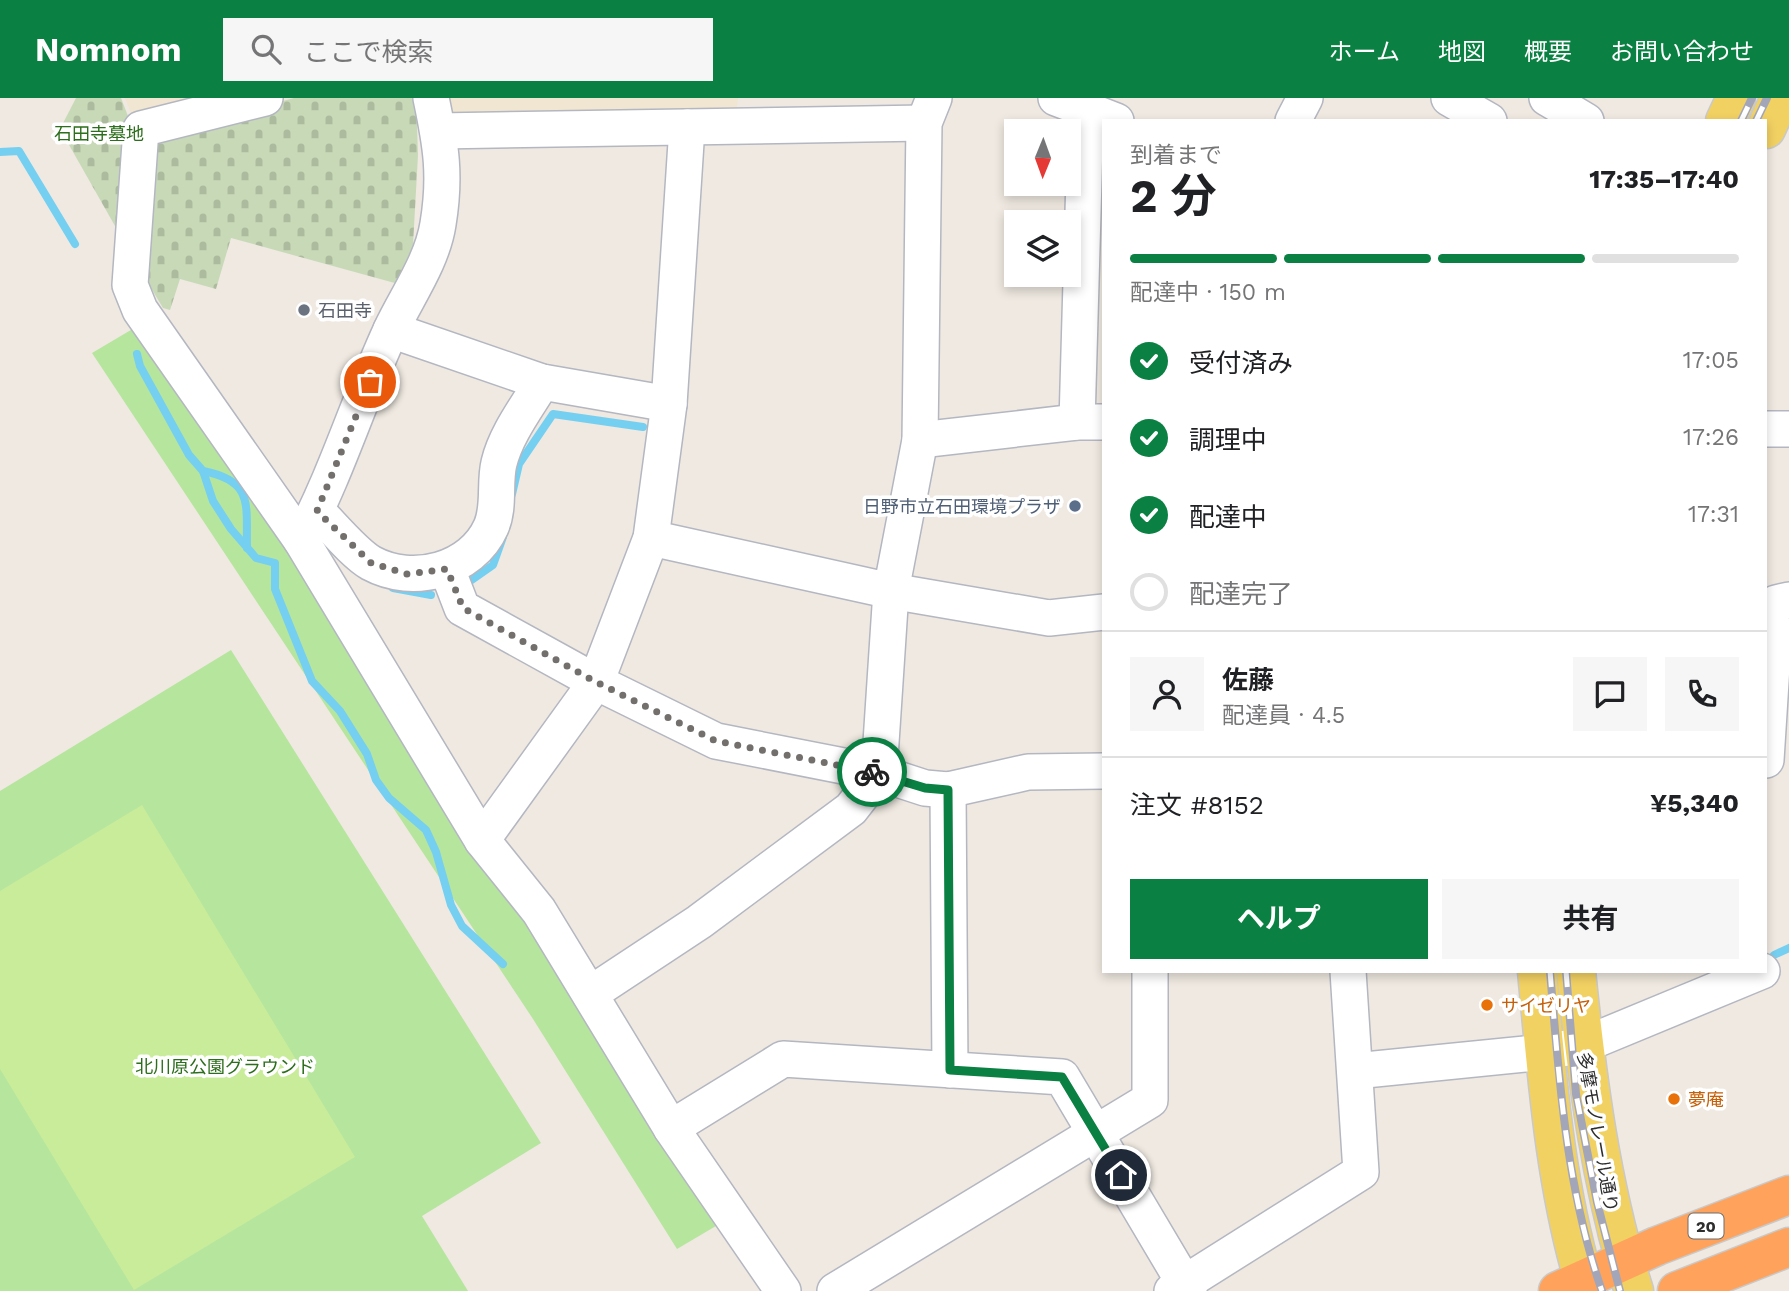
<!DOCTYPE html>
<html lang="ja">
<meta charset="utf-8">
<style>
:root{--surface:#fff;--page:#f6f6f6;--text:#202124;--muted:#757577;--line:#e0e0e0;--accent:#0b8043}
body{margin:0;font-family:"Work Sans","Noto Sans JP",sans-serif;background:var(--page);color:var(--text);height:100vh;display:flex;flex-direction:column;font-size:26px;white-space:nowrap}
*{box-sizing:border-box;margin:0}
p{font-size:23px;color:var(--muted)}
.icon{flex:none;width:38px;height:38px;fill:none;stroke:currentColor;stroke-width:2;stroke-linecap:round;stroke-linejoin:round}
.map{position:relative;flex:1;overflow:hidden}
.drawer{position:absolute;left:1102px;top:21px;width:665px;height:854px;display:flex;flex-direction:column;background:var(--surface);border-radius:0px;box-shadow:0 4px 10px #0003}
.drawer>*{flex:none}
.needle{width:46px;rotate:181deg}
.controls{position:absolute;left:1004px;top:21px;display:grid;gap:14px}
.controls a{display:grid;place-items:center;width:77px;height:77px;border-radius:0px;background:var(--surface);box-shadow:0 4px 10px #0003;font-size:35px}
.pin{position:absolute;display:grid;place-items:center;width:60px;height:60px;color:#fff;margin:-30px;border:4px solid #fff;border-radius:50%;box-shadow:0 2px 7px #0007}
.courier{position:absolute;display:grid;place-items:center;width:70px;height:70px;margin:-35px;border:5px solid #0b8043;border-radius:50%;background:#fff;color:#222;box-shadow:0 2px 9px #0007}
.headline em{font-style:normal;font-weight:700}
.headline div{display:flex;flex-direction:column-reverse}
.headline{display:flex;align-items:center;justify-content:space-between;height:119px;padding:0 28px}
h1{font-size:46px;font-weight:700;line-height:52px}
.bar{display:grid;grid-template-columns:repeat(4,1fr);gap:10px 7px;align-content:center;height:84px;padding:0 28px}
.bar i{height:9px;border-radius:5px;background:var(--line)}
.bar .on{background:var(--accent)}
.bar p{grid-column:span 4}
.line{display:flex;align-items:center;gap:18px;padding:0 28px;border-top:2px solid var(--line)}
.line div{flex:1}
.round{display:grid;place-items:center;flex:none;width:74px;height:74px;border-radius:0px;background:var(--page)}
ol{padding:0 28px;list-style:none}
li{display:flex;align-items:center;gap:21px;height:77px}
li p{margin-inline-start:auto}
li .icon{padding:7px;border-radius:50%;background:var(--accent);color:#fff;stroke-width:4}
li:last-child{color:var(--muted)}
li i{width:38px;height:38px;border:4px solid var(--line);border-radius:50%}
.cta{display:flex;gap:14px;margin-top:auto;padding:14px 28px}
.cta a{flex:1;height:80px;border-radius:0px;background:var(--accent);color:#fff;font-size:28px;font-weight:700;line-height:80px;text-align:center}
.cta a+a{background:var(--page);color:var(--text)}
header{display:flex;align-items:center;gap:42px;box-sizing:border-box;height:98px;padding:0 35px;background:var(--accent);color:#fff}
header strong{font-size:33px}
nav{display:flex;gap:38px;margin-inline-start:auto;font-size:24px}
.search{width:490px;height:63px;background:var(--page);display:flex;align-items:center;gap:18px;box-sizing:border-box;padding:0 24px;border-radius:0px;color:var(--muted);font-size:26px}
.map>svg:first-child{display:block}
.education{fill:#f0e6d1}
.cemetery{fill:url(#cemetery-stones)}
.park{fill:#b6e59e}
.pitch{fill:#c9ec9a}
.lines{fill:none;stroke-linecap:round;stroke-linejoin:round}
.stream{stroke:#75cff0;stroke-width:8}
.minor-casing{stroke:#b4b7c1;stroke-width:38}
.major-casing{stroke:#c9c9c9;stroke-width:41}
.highway-casing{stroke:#c9c9c9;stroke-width:41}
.minor{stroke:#fff;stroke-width:35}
.major{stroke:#f2d163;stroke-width:38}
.highway{stroke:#ffa35c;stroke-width:38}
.rail-casing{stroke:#a3a6b8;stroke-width:8}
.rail{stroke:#fff;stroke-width:5;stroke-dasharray:16;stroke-linecap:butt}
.done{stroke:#726f6d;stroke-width:7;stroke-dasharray:0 12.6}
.route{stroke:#0b8043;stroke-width:9}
.worship-dot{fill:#6b7280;stroke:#fff;stroke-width:2.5}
.service-dot{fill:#5c6f8a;stroke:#fff;stroke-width:2.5}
.food-dot{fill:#e8710a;stroke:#fff;stroke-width:2.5}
.labels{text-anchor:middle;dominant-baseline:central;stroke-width:7;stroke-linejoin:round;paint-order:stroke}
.shield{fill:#fff;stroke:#6d6d6d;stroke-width:2}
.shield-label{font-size:16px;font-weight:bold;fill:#2e2e2e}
.park-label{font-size:18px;fill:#2c6e1b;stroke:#fff}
.worship-label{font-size:18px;fill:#5b616d;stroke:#fff;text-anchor:start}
.service-label{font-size:18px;fill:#4e5e75;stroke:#fff;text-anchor:end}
.food-label{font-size:18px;fill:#c56008;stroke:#fff;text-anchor:start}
.street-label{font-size:18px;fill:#2e2e2e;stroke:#fff}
</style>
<header>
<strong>Nomnom</strong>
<div class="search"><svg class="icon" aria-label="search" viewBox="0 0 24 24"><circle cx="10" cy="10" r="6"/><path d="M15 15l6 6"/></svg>ここで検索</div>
<nav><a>ホーム</a><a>地図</a><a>概要</a><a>お問い合わせ</a></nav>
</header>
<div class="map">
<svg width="1789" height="1193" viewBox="0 0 1789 1193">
<defs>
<pattern id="cemetery-stones" width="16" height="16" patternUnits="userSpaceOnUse" patternTransform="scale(1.75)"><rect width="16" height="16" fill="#c8d9b8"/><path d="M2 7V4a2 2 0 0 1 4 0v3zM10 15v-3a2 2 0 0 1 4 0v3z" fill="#acbb9e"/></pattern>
</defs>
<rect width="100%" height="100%" fill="#efe9e1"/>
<!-- education -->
<g class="education">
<path d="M125 0H211L133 20Z"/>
<path d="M447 0H738L735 22 448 24Z"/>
</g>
<!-- cemetery -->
<g class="cemetery">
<path d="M76 0H121L133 31 125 126 115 128 60 31Z"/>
<path d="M294 0H416L418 57 412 165 402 187 231 140 216 191 180 181 170 212 163 210 145 180 155 45 163 35Z"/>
</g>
<!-- park -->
<g class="park">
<path d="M141 226 721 1125 677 1151 533 921 92 255Z"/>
<path d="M231 552 541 1045 422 1118 468 1193H0V693Z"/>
</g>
<!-- pitch -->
<path class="pitch" d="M142 707 355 1059 134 1192 0 971V793Z"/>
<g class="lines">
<!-- stream -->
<g class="stream">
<path d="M0 54 19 53 75 146"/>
<path d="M137 256 140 268 189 357 203 373 213 403 231 431 256 460 275 465V491L312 583 340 613 367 656 376 682 389 700 426 732 436 754 451 807 462 828 503 866"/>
<path d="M203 373C254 383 246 406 247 450"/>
<path d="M512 396 519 366 553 316 643 329"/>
<path d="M463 488 493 467 503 439"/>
<path d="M393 490 431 497"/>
<path d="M1774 857 1789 850"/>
</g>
<defs>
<g id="minor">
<path d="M265 0 141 31 130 187 140 212 301 442 482 742 539 813 671 1030 783 1193"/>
<path d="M1056 0 1116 23"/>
<path d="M1449 0 1489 23"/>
<path d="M1547 0 1586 23"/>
<path d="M1293 23 1305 0"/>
<path d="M438 33 924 25"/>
<path d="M391 232 542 284 669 306"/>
<path d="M1077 324 1086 10"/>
<path d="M1766 331H1789"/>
<path d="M920 342 1077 324H1104"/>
<path d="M317 413C332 428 354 455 371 465 413 488 472 472 491 429 500 409 494 385 499 365 506 336 527 309 542 284"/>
<path d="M651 440 891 493 1049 520 1104 514"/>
<path d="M301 442C337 375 359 301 391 232 407 198 432 164 438 126 446 78 441 47 431 0"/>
<path d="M447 471 462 510 596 584 716 643 879 675 925 690 948 692 1028 674 1104 673"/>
<path d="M1766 662 1776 505 1789 502"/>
<path d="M948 692 950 972"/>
<path d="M482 742 596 584 651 440 669 306 687 29"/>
<path d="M590 896 699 824 851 711 879 675 891 493 920 342 924 25 934 0"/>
<path d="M1355 973 1545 954 1583 947 1762 873"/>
<path d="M671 1030 783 961 1062 979 1189 1193"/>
<path d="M835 1193 1150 1002V873"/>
<path d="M1172 1193 1361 1074 1348 873"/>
</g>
<g id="major">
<path d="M1725 23 1736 0"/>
<path d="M1766 31 1780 0"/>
<path d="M1537 873C1547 979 1555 1091 1587 1193"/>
<path d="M1576 873C1587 982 1601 1089 1634 1193"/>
</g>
<g id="highway">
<path d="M1558 1193 1657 1148 1789 1097"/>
<path d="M1677 1193 1789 1149"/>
</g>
</defs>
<!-- minor casing -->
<use href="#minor" class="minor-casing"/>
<!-- major casing -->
<use href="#major" class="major-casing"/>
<!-- highway casing -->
<use href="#highway" class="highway-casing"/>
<!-- minor -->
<use href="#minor" class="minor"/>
<!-- major -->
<use href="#major" class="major"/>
<!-- highway -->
<use href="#highway" class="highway"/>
<defs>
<g id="rail">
<path d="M1741 23 1752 0"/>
<path d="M1756 23 1767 0"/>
<path d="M1550 873C1559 981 1566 1090 1602 1193"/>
<path d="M1566 873 1576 996 1597 1104 1620 1193"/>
</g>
</defs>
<!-- rail casing -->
<use href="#rail" class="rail-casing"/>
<!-- rail -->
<use href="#rail" class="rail"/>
</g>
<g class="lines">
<!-- done -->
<path class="done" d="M370 284 317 413 371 465 407 476 447 471 463 510 596 584 716 643 872 674"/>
<!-- route -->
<path class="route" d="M872 674 925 690 948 692 950 972 1062 979 1121 1077"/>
</g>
<!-- markers -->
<circle class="worship-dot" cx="304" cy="212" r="7"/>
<circle class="service-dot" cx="1075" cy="408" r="7"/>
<g class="food-dot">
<circle cx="1487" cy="907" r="7"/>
<circle cx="1674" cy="1001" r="7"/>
</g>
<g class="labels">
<!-- shield labels -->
<rect class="shield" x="1688.5" y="1115.5" width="35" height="25" rx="5"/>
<g class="shield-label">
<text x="1706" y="1128">20</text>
</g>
<!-- park labels -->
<g class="park-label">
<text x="99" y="35">石田寺墓地</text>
<text x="225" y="968">北川原公園グラウンド</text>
</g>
<!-- worship labels -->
<g class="worship-label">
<text x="318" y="212">石田寺</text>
</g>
<!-- service labels -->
<g class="service-label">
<text x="1061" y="408">日野市立石田環境プラザ</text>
</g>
<!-- food labels -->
<g class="food-label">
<text x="1501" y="907">サイゼリヤ</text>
<text x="1688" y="1001">夢庵</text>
</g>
<!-- street labels -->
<g class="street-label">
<text transform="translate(1598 1034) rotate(80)">多摩モノレール通り</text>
</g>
</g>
</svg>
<div class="controls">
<a><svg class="needle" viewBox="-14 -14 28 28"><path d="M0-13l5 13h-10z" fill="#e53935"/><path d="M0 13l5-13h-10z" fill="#757577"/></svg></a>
<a><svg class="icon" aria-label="layers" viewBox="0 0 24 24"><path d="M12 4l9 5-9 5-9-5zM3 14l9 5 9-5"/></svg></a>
</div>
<div class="pin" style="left:370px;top:284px;background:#ea580c"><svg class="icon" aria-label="bag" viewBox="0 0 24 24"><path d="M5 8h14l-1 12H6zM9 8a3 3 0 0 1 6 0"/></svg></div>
<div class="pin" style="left:1121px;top:1077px;background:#1f2937"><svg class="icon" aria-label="home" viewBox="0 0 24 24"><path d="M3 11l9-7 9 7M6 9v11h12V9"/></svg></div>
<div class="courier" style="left:872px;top:674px"><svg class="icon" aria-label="bike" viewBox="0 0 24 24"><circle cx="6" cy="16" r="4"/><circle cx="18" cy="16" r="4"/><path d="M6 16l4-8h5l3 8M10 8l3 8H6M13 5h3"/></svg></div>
<section class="drawer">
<div class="headline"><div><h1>2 分</h1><p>到着まで</p></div><em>17:35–17:40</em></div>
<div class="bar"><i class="on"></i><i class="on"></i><i class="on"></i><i></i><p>配達中 · 150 m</p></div>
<ol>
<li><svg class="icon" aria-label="check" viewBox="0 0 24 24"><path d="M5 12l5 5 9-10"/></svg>受付済み<p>17:05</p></li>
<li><svg class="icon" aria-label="check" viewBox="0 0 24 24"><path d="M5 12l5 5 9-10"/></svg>調理中<p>17:26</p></li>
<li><svg class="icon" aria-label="check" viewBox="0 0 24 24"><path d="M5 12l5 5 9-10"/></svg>配達中<p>17:31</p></li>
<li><i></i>配達完了</li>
</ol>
<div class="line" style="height:126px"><a class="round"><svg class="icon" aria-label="person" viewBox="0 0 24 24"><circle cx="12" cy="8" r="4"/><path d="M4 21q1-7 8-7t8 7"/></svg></a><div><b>佐藤</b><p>配達員 · 4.5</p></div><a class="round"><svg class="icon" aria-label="chat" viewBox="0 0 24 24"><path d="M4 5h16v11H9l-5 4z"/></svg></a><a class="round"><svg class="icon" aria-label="phone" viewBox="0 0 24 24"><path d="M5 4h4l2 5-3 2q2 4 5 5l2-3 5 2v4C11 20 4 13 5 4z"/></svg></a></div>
<div class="line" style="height:91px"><div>注文 #8152</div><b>¥5,340</b></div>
<div class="cta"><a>ヘルプ</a><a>共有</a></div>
</section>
</div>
